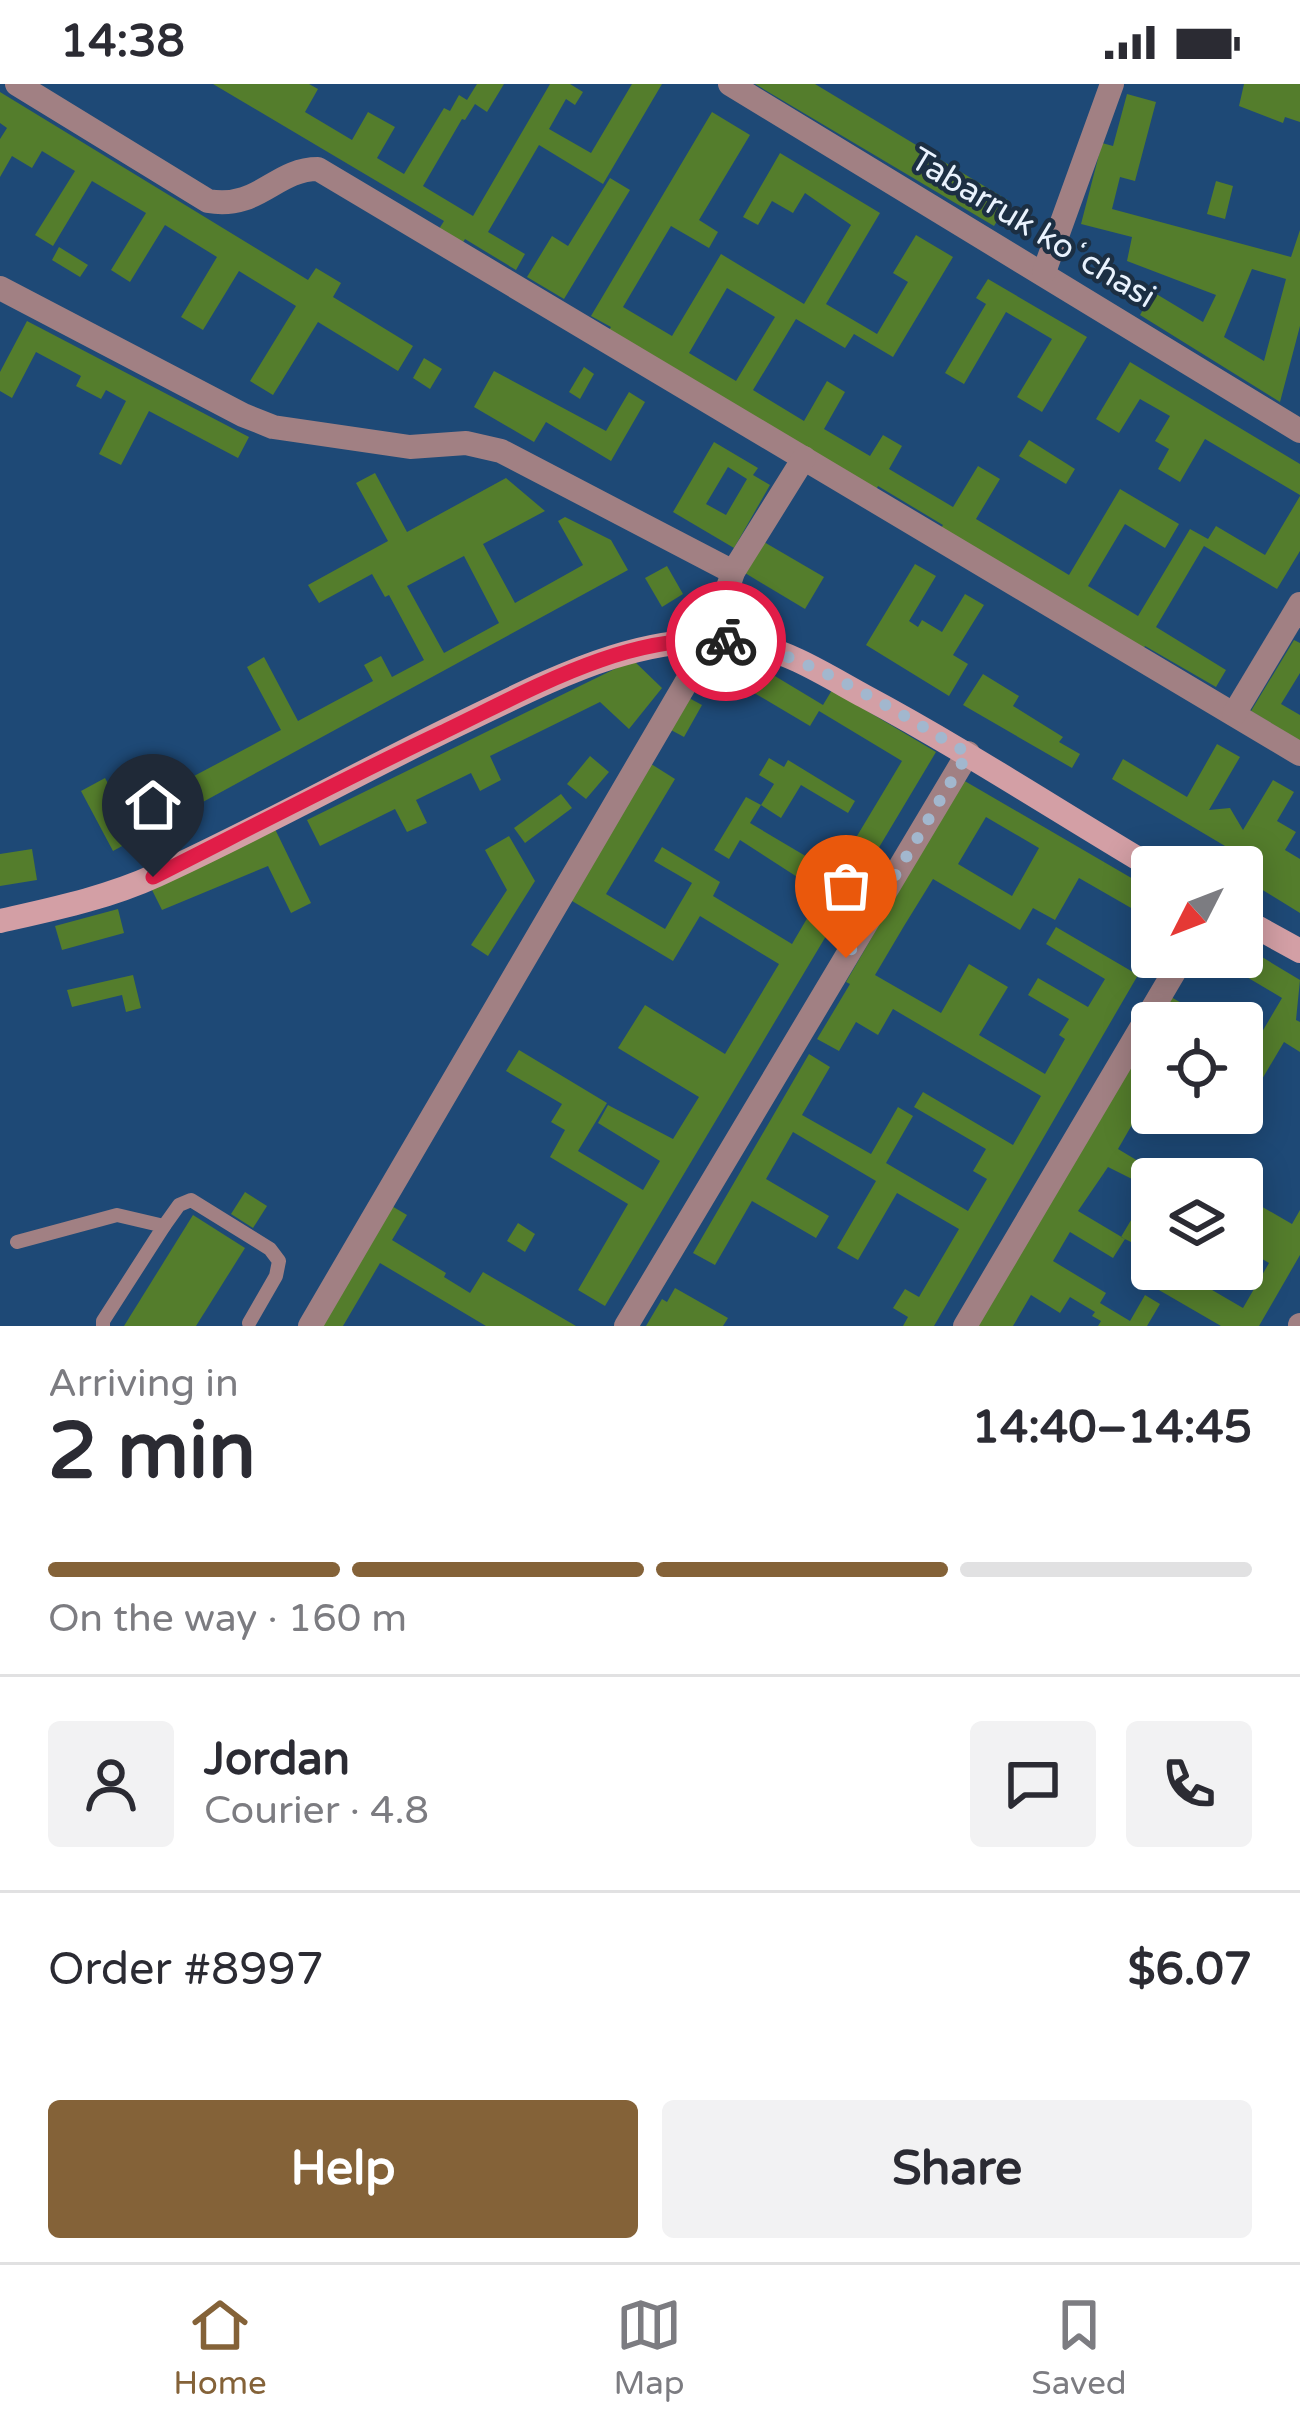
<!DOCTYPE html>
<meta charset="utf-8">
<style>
:root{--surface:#fff;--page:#f2f2f3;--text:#2b2b33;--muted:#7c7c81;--line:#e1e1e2;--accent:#846238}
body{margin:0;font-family:"Varela Round",sans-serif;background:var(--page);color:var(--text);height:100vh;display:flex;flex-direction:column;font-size:45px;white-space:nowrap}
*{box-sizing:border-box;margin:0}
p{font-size:39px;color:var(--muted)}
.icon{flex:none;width:66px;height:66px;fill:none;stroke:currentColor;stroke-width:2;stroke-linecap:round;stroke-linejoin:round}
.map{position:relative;height:1242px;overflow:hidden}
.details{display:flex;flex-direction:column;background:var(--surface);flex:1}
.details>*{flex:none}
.needle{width:78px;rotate:228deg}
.controls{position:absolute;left:1131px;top:762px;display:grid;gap:24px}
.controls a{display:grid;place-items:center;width:132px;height:132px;border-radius:12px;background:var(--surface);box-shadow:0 6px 30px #0003;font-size:60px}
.pin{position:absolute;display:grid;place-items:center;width:102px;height:102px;color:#fff;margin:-123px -51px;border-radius:50% 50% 50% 0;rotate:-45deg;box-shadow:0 0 12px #0007}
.pin .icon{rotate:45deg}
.courier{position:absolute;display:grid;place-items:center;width:120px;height:120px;margin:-60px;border:9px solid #e11d48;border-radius:50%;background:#fff;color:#222;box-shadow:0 3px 15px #0007}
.summary em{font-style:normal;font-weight:700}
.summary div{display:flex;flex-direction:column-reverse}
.summary{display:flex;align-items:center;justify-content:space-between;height:204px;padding:0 48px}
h1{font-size:78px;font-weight:700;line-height:90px}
.bar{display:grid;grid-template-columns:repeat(4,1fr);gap:18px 12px;align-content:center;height:144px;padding:0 48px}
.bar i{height:15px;border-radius:9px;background:var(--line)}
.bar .active{background:var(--accent)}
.bar p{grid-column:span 4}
.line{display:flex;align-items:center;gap:30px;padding:0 48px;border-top:3px solid var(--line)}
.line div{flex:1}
.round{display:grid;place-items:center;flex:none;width:126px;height:126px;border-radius:12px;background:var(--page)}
.action{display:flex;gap:24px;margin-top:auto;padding:24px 48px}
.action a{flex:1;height:138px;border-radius:12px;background:var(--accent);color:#fff;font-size:48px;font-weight:700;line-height:138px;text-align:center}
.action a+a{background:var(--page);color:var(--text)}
.status{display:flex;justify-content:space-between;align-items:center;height:84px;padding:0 60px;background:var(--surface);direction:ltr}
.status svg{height:33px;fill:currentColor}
.dock{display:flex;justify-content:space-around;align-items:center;height:168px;border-top:3px solid var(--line);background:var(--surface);font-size:33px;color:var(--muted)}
.dock a{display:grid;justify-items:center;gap:6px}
.dock .active{color:var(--accent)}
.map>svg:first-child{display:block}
.building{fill:#547d2c;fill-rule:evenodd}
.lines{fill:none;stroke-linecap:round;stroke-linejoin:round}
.lane{stroke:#a18083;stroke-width:14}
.street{stroke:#a18083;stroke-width:24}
.secondary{stroke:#d39fa5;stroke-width:24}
.done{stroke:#a2b7ce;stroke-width:12;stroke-dasharray:0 21.6}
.route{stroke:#e11d48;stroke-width:15}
.labels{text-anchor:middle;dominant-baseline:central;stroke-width:9;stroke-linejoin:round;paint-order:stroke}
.street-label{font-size:33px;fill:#e9f2fd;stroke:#1c2f43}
</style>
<div class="status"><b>14:38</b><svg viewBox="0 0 49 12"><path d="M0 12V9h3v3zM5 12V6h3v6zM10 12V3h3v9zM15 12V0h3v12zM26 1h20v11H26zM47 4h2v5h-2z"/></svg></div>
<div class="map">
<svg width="1300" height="1242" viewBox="0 0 1300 1242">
<rect width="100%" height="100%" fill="#1e4976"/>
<!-- building -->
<g class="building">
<path d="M213 0H309L318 5 305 28 352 56 368 28 395 43 377 74 404 90 444 24 450 27 459 11 467 16 477 0H504L487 28 475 20 465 36 462 35 423 102 473 132 550 0H570L583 8 575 21 566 15 549 45 591 69 632 0H662L603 100 539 61 488 148 525 170 516 186 465 155 458 167 434 153 444 137Z"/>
<path d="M755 0H815L1009 117 994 142Z"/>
<path d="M1244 0H1300V38L1285 33 1283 39 1239 22Z"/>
<path d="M0 8 308 196 316 184 341 199 333 213 413 262 398 287 318 238 273 311 250 297 296 222 239 187 203 246 181 233 217 173 165 141 130 198 111 186 146 129 92 97 53 162 35 151 75 87 42 67 32 84 12 72 0 93V55L7 44 0 39Z"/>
<path d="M1127 10 1156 18 1135 97 1120 93 1112 125 1291 173 1300 146V242L1280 318 1140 231 1153 208 1203 238 1216 211 1127 177 1132 153 1081 140 1102 59 1113 62ZM1252 185 1286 195 1264 277 1224 253Z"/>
<path d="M712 28 750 51 699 136 718 148 709 164 671 142 623 223 672 252 721 170 804 220 851 141 805 109 793 129 772 117 758 141 743 133 780 69 880 129 826 220 877 250 908 198 893 189 916 151 953 173 893 273 854 250 845 264 796 235 753 306 804 337 827 297 845 308 824 345 870 372 883 351 902 362 889 385 953 423 978 382 1000 395 976 435 1069 491 1120 405 1179 440 1165 464 1125 440 1088 502 1138 532 1190 445 1208 455 1216 442 1265 471 1300 412V467L1277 505 1204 462 1156 543 1226 586 1216 603 1145 562 1143 565 941 444 943 441 878 402 876 406 609 246 611 243 591 232ZM727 204 775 233 736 297 689 269Z"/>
<path d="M610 94 630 106 564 215 527 193 552 152 568 162Z"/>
<path d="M1216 97 1233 102 1225 135 1207 130Z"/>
<path d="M59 163 88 181 80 193 52 176Z"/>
<path d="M988 195 1087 253 1042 328 1017 313 1052 255 1006 228 964 300 945 289 986 220 976 214Z"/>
<path d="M27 237 249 353 238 374 149 327 121 381 99 370 126 317 106 306 101 315 76 302 81 292 36 268 12 314 0 307V288Z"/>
<path d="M424 274 442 285 430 305 413 294Z"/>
<path d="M1130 278 1300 380V411L1205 355 1180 398 1158 385 1169 365 1155 357 1170 332 1140 315 1119 349 1096 335Z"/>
<path d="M584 283 594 290 580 315 569 308Z"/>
<path d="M494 287 606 347 629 308 645 318 611 377 546 338 534 358 474 323Z"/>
<path d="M1029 356 1075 385 1066 400 1019 372Z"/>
<path d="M714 358 758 384 753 391 770 401 734 464 673 428ZM728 383 747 395 726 431 706 420Z"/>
<path d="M375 389 407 448 506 394 545 427 483 460 515 519 583 481 558 437 565 433 611 456 628 486 113 767 81 707 105 694 124 729 281 646 247 583 264 573 298 637 373 597 364 581 381 572 392 593 424 576 389 511 385 513 372 490 319 519 308 501 388 457 356 399ZM464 472 499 539 444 569 407 502Z"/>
<path d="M764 458 824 493 805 525 745 489Z"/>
<path d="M915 480 936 492 909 537 918 543 922 536 942 548 965 510 984 521 953 571 968 580 949 612 866 561Z"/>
<path d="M667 482 683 510 662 523 645 494Z"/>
<path d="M1294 556 1300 559V589L1281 620 1300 631V657L1251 627Z"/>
<path d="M720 559 823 621 832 606 936 668 605 1222 578 1206 628 1120 550 1073 565 1046 551 1038 562 1020 506 987 519 966 607 1019 578 1067 643 1106 660 1077 598 1039 608 1021 673 1055 699 1013 618 964 645 921 725 970 779 880 700 832 673 877 567 814 648 678 675 695 606 810 665 845 692 799 654 777 662 763 720 798 713 812 792 860 822 809 740 756 729 775 714 766 746 713 761 721 750 739 814 777 825 760 845 772 902 677 819 627 810 642 707 581Z"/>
<path d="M633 576 662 604 629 645 600 618 490 672 501 696 480 707 471 689 416 716 427 739 407 748 395 725 320 762 307 736Z"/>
<path d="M983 590 1019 612 1013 622 1063 653 1059 658 1080 670 1072 684 963 621Z"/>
<path d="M689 614 702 621 684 653 671 646Z"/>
<path d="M1217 660 1240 673 1209 726 1230 724 1243 746 1273 696 1294 708 1277 737 1296 748 1285 766 1300 775V829L1243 794 1252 778 1112 695 1123 675 1187 713Z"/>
<path d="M590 672 609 688 586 715 567 700Z"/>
<path d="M769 674 784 683 788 676 855 717 848 729 801 701 781 734 761 721 774 700 759 691Z"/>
<path d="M963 696 1152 806V836L1079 794 1055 836 1033 824 1020 846 933 795 904 842 875 891 941 929 969 880 1008 903 979 951 1045 990 1065 955 1059 951 1069 935 1028 911 1038 894 1088 923 1105 895 1046 860 1056 843 1138 891 934 1242H903L908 1233 893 1224 905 1205 919 1213 959 1145 897 1109 858 1176 837 1164 876 1097 793 1048 766 1095 829 1132 816 1154 752 1117 715 1181 693 1169 809 970 830 983 802 1031 871 1070 898 1023 913 1032 886 1079 968 1127 987 1095 973 1087 986 1065 914 1023 923 1008 1013 1061 1041 1012 893 925 878 951 856 938 839 967 817 955 850 900 846 898ZM986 733 1039 764 1012 812 958 780Z"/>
<path d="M561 710 572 724 525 759 514 744Z"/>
<path d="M275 745 311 819 291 829 268 782 162 826 151 804Z"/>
<path d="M509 752 535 797 488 872 471 861 507 806 485 766Z"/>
<path d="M32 765 37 796 0 802V770Z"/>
<path d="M118 825 124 849 62 866 55 842Z"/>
<path d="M1242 861 1300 896 1296 936 1300 938V968L1284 958 1235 1041 1214 1029H1242V982L1282 914 1213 873H1242Z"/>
<path d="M133 891 141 924 126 928 122 911 72 923 67 906Z"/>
<path d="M1171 913 1192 925 1183 939H1155Z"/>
<path d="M1152 944V1006L1118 1065 1168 1095H1152V1131L1135 1160 1121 1153 1150 1104 1108 1083 1078 1127 1125 1155 1113 1174 1070 1148 1053 1177 1106 1209 1100 1219 1130 1237 1145 1211 1160 1220 1147 1242H1098L1101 1237 1092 1232 1095 1228 1070 1213 1060 1229 1031 1211 1013 1242H977Z"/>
<path d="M245 1108 267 1122 253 1144 231 1130Z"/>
<path d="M1252 1117 1292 1140 1300 1126V1171L1259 1242H1221L1152 1202 1161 1185H1176L1243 1224 1269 1179 1242 1163V1134Z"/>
<path d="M390 1121 407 1131 392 1156 446 1189 444 1193 470 1209 483 1188 576 1242H486L380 1179 343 1242H313Z"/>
<path d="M193 1131 245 1164 196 1242H124Z"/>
<path d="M518 1139 535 1150 525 1168 507 1157Z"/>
<path d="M675 1204 728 1234 723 1242H646L662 1215 667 1218Z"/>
</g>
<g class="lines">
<!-- lane -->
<g class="lane">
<path d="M164 1142 179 1121 191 1116 270 1165 279 1177 276 1192 249 1239"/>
<path d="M17 1158 117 1131 164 1142 103 1237V1242"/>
</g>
<!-- street -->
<g class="street">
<path d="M17 0 208 117C259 126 275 85 318 85L1300 670"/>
<path d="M730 0 1300 347"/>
<path d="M1044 188 1112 0"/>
<path d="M0 204 243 331 273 343 410 363 466 359 501 367 733 488 711 556 310 1242"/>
<path d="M733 488 804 374"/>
<path d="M1234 630 1300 520"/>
<path d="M626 1242 968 669"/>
<path d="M965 1242 1183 873"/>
<path d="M1300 1242V1241"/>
</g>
<!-- secondary -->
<g class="secondary">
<path d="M1242 835 1300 867"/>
<path d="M0 837C53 825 107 814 157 791 258 745 356 690 457 641 545 599 647 542 749 560 789 567 829 593 864 612 963 665 1056 726 1152 783"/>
</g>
</g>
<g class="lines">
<!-- done -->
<path class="done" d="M726 557C803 565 900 631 968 669L846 874"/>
<!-- route -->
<path class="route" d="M153 793C248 745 344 695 441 649 527 608 627 548 726 557"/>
</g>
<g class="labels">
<!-- street labels -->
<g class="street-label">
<text transform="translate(1033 144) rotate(31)">Tabarruk koʻchasi</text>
</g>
</g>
</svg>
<div class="controls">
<a><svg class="needle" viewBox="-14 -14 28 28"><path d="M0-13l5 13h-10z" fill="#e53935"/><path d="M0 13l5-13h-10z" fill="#7c7c81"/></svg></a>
<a><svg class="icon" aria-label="locate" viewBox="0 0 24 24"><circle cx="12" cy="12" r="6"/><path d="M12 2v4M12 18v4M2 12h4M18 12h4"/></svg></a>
<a><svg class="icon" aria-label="layers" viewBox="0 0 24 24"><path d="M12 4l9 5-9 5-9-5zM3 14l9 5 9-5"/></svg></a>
</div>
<div class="pin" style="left:846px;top:874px;background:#ea580c"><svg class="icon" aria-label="bag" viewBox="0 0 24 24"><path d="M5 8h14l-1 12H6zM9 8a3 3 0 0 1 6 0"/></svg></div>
<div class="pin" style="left:153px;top:793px;background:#1f2937"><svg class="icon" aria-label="home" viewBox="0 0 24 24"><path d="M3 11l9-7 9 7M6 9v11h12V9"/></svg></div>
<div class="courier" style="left:726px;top:557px"><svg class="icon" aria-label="bike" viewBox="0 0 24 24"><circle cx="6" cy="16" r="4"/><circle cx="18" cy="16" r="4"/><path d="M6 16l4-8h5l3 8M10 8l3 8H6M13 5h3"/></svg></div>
</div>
<section class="details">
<div class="summary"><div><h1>2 min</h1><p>Arriving in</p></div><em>14:40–14:45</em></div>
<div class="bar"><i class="active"></i><i class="active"></i><i class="active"></i><i></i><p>On the way · 160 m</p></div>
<div class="line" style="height:216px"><a class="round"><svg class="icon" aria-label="person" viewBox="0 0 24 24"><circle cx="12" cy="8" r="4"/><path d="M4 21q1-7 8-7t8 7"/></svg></a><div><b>Jordan</b><p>Courier · 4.8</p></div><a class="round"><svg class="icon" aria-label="chat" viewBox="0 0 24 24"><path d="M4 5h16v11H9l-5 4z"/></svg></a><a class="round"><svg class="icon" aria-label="phone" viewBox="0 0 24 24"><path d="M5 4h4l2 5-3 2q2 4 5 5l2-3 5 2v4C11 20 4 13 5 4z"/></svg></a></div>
<div class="line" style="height:156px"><div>Order #8997</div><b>$6.07</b></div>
<div class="action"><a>Help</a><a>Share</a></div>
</section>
<nav class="dock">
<a class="active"><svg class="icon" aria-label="home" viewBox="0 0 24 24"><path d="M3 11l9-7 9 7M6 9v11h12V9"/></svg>Home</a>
<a><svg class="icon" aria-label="map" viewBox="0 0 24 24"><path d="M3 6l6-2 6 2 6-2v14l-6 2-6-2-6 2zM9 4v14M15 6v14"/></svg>Map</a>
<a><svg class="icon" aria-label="saved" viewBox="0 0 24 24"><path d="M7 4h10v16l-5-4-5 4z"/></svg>Saved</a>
</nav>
